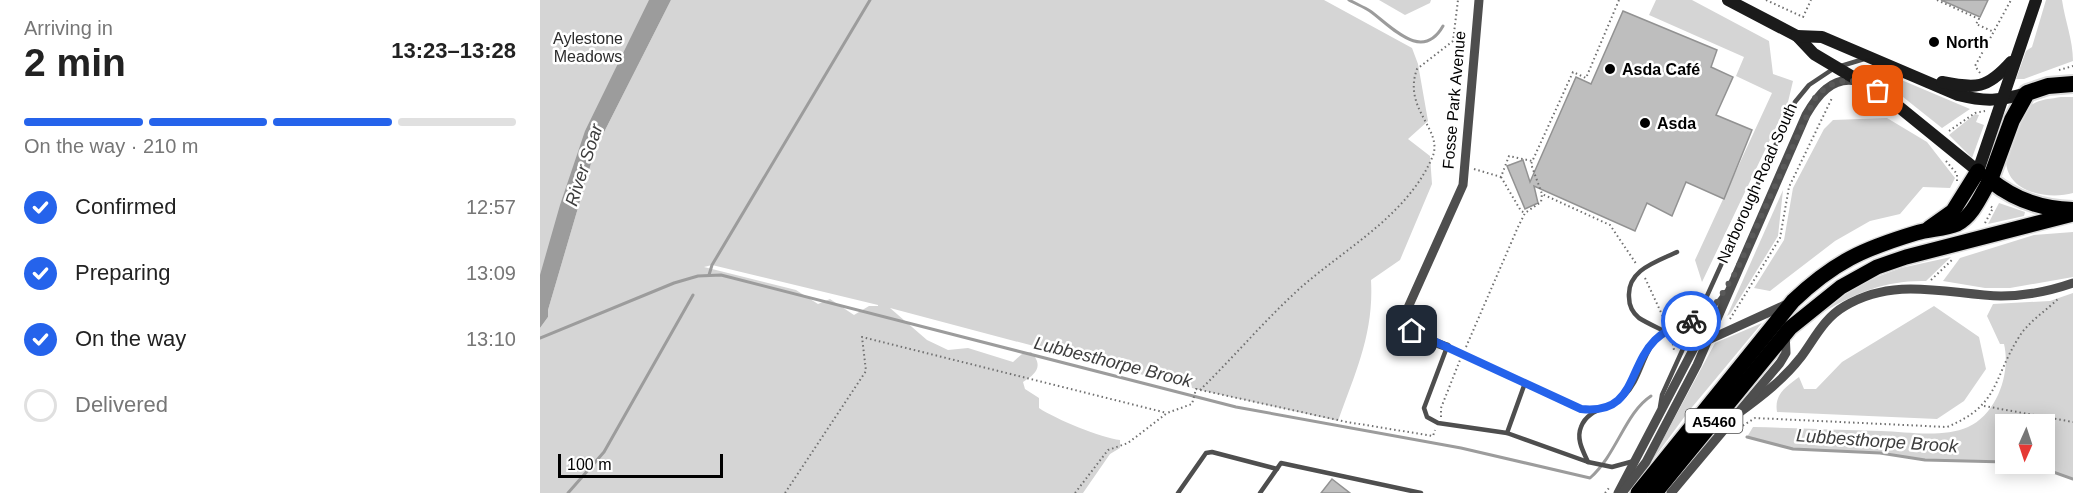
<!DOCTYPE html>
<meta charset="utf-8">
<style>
:root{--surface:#fff;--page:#f6f6f6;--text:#222;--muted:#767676;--line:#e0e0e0;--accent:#2563eb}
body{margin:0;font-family:Arial,sans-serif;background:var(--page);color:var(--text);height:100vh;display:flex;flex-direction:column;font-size:22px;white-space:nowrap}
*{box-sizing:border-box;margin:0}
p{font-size:20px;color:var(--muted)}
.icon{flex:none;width:33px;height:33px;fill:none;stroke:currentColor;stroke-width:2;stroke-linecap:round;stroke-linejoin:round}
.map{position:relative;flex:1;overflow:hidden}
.details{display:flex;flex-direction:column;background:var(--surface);width:540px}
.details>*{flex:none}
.needle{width:39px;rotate:183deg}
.tools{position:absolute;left:1455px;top:414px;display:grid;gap:12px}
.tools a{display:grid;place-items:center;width:60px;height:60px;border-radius:0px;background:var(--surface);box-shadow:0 3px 15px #0003;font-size:30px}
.scale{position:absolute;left:18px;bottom:15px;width:165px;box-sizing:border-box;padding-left:6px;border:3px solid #000;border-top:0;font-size:16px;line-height:21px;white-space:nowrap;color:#000;-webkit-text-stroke:4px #fff;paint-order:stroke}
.pin{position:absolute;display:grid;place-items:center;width:51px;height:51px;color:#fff;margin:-26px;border-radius:12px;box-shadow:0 3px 9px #0006}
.courier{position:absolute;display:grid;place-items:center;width:60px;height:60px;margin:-30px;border:4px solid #2563eb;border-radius:50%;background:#fff;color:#222;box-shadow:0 2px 8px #0007}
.summary em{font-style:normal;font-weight:800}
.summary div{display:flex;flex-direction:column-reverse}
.summary{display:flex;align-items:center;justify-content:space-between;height:102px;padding:0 24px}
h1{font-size:39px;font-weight:800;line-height:45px}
.bar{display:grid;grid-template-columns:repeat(4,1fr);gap:9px 6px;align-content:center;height:72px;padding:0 24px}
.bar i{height:8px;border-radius:4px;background:var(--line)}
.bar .active{background:var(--accent)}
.bar p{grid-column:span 4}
ol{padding:0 24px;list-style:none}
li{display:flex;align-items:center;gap:18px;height:66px}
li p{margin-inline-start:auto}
li .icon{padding:6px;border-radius:50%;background:var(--accent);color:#fff;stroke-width:4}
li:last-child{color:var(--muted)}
li i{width:33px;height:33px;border:3px solid var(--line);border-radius:50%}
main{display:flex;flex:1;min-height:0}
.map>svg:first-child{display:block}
.green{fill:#d5d5d5;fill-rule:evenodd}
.water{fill:#9c9c9c}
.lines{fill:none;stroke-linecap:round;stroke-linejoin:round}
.stream{stroke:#9c9c9c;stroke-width:3}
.building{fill:#bebebe;stroke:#929292;stroke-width:1.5}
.primary-casing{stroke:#dbdbdb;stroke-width:18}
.highway-casing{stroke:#dbdbdb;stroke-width:20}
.path{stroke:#707070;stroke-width:2;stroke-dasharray:1.5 3;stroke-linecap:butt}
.lane{stroke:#4e4e4e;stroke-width:4.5}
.street{stroke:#4e4e4e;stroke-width:9}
.secondary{stroke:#1b1b1b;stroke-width:12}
.primary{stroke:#000;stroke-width:15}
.highway{stroke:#000;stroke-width:16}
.done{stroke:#595959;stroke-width:6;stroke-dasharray:0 10.8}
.route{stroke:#2563eb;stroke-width:8}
.poi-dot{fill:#000;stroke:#fff;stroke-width:2}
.labels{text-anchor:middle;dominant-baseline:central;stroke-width:5;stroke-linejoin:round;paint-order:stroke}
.shield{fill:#fff;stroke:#4c4c4c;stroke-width:1.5}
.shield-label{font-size:15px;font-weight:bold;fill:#000}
.park-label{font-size:16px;fill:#2c2c2c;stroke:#fff}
.poi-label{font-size:16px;font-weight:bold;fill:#000;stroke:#fff;text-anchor:start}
.street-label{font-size:16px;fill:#000;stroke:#fff}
.water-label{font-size:18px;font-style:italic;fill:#3d3d3d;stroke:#fff}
</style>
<main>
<section class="details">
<div class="summary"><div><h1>2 min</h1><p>Arriving in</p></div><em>13:23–13:28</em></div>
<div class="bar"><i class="active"></i><i class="active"></i><i class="active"></i><i></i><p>On the way · 210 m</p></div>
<ol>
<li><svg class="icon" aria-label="check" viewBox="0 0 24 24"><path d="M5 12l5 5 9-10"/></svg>Confirmed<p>12:57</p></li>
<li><svg class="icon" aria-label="check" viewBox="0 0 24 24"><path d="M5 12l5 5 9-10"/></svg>Preparing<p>13:09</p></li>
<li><svg class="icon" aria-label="check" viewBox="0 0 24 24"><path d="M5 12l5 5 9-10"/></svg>On the way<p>13:10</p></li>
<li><i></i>Delivered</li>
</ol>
</section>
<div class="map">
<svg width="1533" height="493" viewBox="0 0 1533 493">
<rect width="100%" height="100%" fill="#fff"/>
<!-- green -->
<g class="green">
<path d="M0 0H123L60 115 0 307Z"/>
<path d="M131 0H784L872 48 878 64 888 121 868 139 890 156 892 184 860 260 831 280C834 333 816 371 798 421L656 389 350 308 387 340 408 350 428 348 473 362 482 354 491 352C504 366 496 374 483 382L485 389 499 398V408C515 419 562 438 580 440V448L570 454 543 493H0V328L8 317V310L55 150ZM172 265 338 305V306H329L314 315 290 299 278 304 256 290 164 267Z"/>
<path d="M839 0H891L890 3 865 15Z"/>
<path d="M1116 0H1152L1229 41 1233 74 1253 81 1248 102 1162 282 1155 260 1232 93 1196 76 1204 57 1109 15Z"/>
<path d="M1506 0H1522C1525 21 1533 40 1533 61L1484 79H1476L1486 51 1492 47Z"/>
<path d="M1326 65 1430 109 1402 128 1358 93 1315 69Z"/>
<path d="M1521 97H1533V193C1509 200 1467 193 1466 161 1466 154 1470 145 1472 139 1476 126 1479 115 1490 106 1498 99 1511 99 1521 97Z"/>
<path d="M1435 114 1439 115 1436 122 1444 125 1432 158 1409 135Z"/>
<path d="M1347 118 1387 142 1415 178 1410 188 1383 187 1360 214 1330 221 1295 241 1230 291 1214 288 1244 240 1253 188 1284 129 1293 120Z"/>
<path d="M1243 190 1238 236 1190 314 1187 316Z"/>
<path d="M1459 203 1485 212 1484 216 1448 224Z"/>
<path d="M1533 232V277L1470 288H1445L1403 281 1420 258 1494 235Z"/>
<path d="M1411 257 1386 281C1347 280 1318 292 1285 311L1283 309 1315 285 1361 268Z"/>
<path d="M1533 293V479L1491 464H1504V424H1466L1465 462 1385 460 1340 453 1253 449 1207 437 1213 427C1256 428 1298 430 1341 431 1368 432 1403 438 1428 427 1457 414 1471 373 1464 344H1460L1447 316 1453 304 1510 301Z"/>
<path d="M1394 306 1439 337 1446 369 1424 401 1397 419 1237 412C1234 394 1246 387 1259 377L1264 389H1276L1302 362Z"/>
<path d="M1222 323 1148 412 1109 465 1175 343Z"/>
</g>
<!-- water -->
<path class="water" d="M109 0H131L55 150 8 310V317L0 328V275L20 205 45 131Z"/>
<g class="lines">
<!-- stream -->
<g class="stream">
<path d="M809 0C816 4 824 7 830 11 851 26 882 63 903 26"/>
<path d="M169 275 172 265 330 0"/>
<path d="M0 338 134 283 158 276 181 275 696 407 921 448 1050 478C1077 454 1085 413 1111 396"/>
<path d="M1207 437 1253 449 1340 453 1385 460 1466 462"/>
<path d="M1491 464 1533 479"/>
<path d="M28 493 64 452 153 295"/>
</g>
</g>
<!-- building -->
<g class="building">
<path d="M1401 0H1448L1440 17Z"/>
<path d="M1083 11 1177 50 1171 67 1193 77 1176 115 1212 130 1184 199 1146 182 1132 216 1107 203 1095 231 994 186 998 203 985 209 967 166 983 160 990 182 1036 77 1051 84Z"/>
<path d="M792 479 810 493H781Z"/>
</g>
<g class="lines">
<defs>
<g id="primary">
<path d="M1389 228 1413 211 1438 171"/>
<path d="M1098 493 1253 301C1294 262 1323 249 1376 233 1389 229 1405 229 1417 224 1433 216 1441 195 1450 180"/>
<path d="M1115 493 1250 328 1301 287 1337 267 1366 257 1533 214"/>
</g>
<path id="highway" d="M1533 84 1508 86 1487 93 1472 120 1450 180C1475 200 1501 209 1533 210"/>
</defs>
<!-- primary casing -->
<use href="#primary" class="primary-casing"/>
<!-- highway casing -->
<use href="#highway" class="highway-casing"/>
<!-- path -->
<g class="path">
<path d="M1079 0 1046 78 1033 72 991 164 1002 194 1070 225 1097 265"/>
<path d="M1226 0 1263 17 1271 0"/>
<path d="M1397 0 1439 19 1436 24 1454 32"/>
<path d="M1519 70 1533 66"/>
<path d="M1440 73 1435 66 1471 0"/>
<path d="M1333 104 1348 114"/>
<path d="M1409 131 1435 113 1445 111"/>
<path d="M1406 161 1417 174V181"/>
<path d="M934 169 961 177 969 156 992 161"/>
<path d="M961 177 981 211 985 213"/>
<path d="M1445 223 1453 208 1450 206"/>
<path d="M1105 278 1125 321"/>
<path d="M1391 280 1413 259"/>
<path d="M1124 318 1146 308 1157 298"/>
<path d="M1190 319 1240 238 1249 187 1292 98"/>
<path d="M1131 335 1134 350"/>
<path d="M926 347 978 227 985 213 1001 202 1002 194"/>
<path d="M660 390C696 355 729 315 766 283 810 246 868 213 892 158 905 130 862 110 877 69L913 41 918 0"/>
<path d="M1444 406 1533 422"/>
<path d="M901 417V408L920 360"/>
<path d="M1199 428 1215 418 1407 427C1460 405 1452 380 1479 337 1488 322 1507 310 1519 298"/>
<path d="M245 493 326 371 322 337 627 413"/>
<path d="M535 493 568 450 588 443 627 413 652 404 656 389 807 422 893 436 895 430"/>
<path d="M1065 493 1069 488"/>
</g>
<!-- lane -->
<g class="lane">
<path d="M1301 66 1324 59"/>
<path d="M1124 331C1116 327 1107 323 1099 318 1093 313 1089 305 1089 297 1087 270 1116 262 1137 252"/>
<path d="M1120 407 1122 395 1255 102 1269 85 1293 69"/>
<path d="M1054 411 1041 409 907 347 884 408 887 417 898 423 967 433 1048 462 1072 467 1094 461"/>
<path d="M967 433 985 383"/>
<path d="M1048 462C1043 451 1036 439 1041 427 1048 408 1070 409 1084 396 1103 378 1102 347 1125 331 1149 314 1165 324 1185 292"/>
<path d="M638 493 666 453 672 452 737 469"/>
<path d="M720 493 741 463 881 493"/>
</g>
<!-- street -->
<g class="street">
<path d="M907 347C890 340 865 334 866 312L923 185 939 0"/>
<path d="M1200 412C1222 396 1244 379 1261 357 1275 338 1284 318 1305 306 1355 276 1407 294 1461 296 1486 296 1510 291 1533 283"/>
<path d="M1078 493 1155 346 1247 304"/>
<path d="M1082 493 1106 462 1157 365 1266 115C1277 96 1292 76 1316 81"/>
<path d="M1131 493 1240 363 1246 353 1245 332"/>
</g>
<!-- secondary -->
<g class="secondary">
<path d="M1188 0 1257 36 1274 54 1348 98 1444 176"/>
<path d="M1257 36 1282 37 1418 95C1446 102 1459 101 1487 93"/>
<path d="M1402 82C1436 89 1447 89 1471 62"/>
<path d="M1438 171 1496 0"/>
</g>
<!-- primary -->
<use href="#primary" class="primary"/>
<!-- highway -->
<use href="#highway" class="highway"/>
</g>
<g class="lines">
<!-- done -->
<path class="done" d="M1151 321 1175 305 1196 272 1275 98C1293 77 1316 76 1338 91"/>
<!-- route -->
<path class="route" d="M872 331 1041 409C1096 415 1087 368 1115 340 1126 329 1138 327 1151 321"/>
</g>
<!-- markers -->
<g class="poi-dot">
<circle cx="1394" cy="42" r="6"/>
<circle cx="1070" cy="69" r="6"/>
<circle cx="1105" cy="123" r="6"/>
</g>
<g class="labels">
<!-- shield labels -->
<rect class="shield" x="1145.5" y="409" width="57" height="24" rx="4.5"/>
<g class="shield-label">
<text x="1174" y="421">A5460</text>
</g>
<!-- park labels -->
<g class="park-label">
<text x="48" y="38">Aylestone<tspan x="48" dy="18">Meadows</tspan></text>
</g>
<!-- poi labels -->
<g class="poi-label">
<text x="1406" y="42">North</text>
<text x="1082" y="69">Asda Café</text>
<text x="1117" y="123">Asda</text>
</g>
<!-- street labels -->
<g class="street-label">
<text transform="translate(914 100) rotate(-85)">Fosse Park Avenue</text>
<text transform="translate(1217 183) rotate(-66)">Narborough Road South</text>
</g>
<!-- water labels -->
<g class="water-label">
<text transform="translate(44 165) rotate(-72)">River Soar</text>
<text transform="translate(573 362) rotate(14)">Lubbesthorpe Brook</text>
<text transform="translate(1337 441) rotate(4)">Lubbesthorpe Brook</text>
</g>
</g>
</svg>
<div class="tools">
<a><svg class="needle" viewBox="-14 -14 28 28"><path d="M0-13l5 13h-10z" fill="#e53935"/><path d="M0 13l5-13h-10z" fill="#767676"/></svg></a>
</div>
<div class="scale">100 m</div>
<div class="pin" style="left:1338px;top:91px;background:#ea580c"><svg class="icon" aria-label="bag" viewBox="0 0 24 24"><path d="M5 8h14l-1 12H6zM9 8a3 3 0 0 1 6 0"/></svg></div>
<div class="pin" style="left:872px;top:331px;background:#1f2937"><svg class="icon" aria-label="home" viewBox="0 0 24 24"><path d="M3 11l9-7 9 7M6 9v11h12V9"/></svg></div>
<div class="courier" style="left:1151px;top:321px"><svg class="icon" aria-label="bike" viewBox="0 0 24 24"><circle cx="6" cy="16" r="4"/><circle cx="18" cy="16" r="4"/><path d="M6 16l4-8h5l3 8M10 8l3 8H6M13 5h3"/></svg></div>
</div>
</main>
